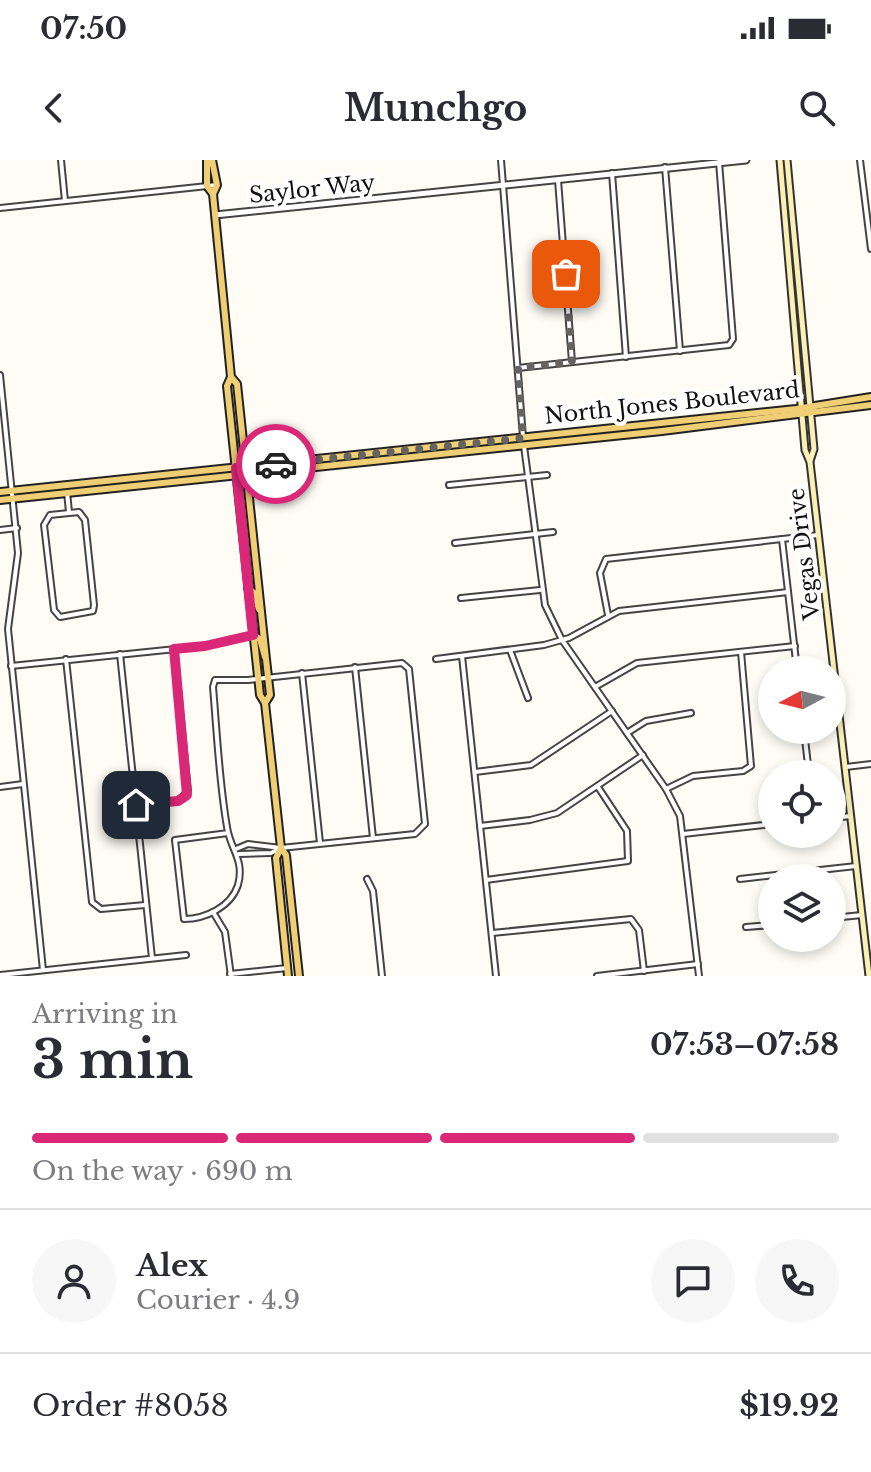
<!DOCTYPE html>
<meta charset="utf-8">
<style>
:root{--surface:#fff;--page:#f7f7f7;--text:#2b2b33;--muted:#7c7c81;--line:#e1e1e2;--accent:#db2777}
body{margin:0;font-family:"Libre Baskerville",serif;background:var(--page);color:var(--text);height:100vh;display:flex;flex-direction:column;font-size:30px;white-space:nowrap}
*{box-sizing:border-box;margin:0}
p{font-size:26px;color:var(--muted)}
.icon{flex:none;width:44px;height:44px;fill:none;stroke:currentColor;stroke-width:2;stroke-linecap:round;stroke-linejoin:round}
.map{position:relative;height:816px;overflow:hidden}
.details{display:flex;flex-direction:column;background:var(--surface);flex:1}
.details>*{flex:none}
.needle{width:52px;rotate:263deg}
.tools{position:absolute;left:758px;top:496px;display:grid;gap:16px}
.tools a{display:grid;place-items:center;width:88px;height:88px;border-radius:50%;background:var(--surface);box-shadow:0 4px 12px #0003;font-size:40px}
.pin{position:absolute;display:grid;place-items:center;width:68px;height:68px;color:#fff;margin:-34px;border-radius:16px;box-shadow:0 4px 12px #0006}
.courier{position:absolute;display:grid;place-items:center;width:80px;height:80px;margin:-40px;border:6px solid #db2777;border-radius:50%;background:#fff;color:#222;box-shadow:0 2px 10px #0007}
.summary em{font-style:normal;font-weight:700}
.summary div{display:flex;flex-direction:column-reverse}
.summary{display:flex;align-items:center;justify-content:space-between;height:136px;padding:0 32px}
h1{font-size:52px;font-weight:700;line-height:60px}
.bar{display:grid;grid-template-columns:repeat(4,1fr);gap:12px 8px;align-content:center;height:96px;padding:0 32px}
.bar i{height:10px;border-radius:6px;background:var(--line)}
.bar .selected{background:var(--accent)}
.bar p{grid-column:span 4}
.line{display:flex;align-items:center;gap:20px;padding:0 32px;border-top:2px solid var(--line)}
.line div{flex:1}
.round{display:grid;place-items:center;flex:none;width:84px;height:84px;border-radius:42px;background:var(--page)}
.status{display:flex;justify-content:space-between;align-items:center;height:56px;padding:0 40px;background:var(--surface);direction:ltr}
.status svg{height:22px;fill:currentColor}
header{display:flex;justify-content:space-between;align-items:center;height:104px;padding:0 32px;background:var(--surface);font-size:36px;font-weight:700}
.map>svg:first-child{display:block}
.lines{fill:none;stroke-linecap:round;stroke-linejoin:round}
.minor-casing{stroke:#444;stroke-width:8}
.tertiary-casing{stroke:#444;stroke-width:9}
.secondary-casing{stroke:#333;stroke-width:9}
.primary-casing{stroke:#222;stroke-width:10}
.minor{stroke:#fff;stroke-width:4}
.tertiary{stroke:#fff;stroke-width:5}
.secondary{stroke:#faf0b5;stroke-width:5}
.primary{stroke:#efce74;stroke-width:6}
.done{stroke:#646361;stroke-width:8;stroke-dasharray:0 14.4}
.route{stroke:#db2777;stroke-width:10}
.labels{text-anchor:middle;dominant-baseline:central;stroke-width:8;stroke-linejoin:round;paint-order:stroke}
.street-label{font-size:22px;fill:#111;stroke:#fff}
</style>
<div class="status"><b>07:50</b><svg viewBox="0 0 49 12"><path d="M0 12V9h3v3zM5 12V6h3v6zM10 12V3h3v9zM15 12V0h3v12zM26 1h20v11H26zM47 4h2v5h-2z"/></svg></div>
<header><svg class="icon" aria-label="back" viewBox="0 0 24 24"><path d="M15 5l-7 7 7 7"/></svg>Munchgo<svg class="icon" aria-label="search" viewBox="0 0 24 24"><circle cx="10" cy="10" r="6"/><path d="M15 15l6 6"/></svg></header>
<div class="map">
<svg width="871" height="816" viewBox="0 0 871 816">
<rect width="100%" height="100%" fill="#fefcf5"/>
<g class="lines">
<defs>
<g id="minor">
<path d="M61 0 65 41"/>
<path d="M501 0 523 277"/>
<path d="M860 0 871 89"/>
<path d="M665 7 680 191"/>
<path d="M612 13 626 197"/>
<path d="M558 20 572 202"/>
<path d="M0 48 217 25"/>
<path d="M518 208 729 185 733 179 719 2"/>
<path d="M0 215 18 393 8 469 43 810"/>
<path d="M524 286 545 445 562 480 666 629 680 656 699 816"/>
<path d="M449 325 547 315"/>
<path d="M67 332 69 352"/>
<path d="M79 352 85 360 94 445 93 451 60 457 54 450 44 365 50 355Z"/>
<path d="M0 370 17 368"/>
<path d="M782 379 797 510"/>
<path d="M455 383 553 372"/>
<path d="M461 438 540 430"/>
<path d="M608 455 600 413 606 399 818 375"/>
<path d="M510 490 528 538"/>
<path d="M120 494 152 798"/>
<path d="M462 496 496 816"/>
<path d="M66 499 92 742 101 749 145 745"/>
<path d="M436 499 544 485 569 478 619 451 788 432"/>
<path d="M11 506 205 486 253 475"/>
<path d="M355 507 373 678"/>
<path d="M302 513 320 683"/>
<path d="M595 527 637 503 795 486"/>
<path d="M804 570 809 614"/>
<path d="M627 573 646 561 691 553"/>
<path d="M846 607 871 604"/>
<path d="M475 612 531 605 612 551"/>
<path d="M0 627 23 624"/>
<path d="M666 629 693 616 743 611 751 606 741 492"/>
<path d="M136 645 178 641 188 631 174 489"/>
<path d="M832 658 851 656"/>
<path d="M480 666 530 660 557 653 643 595"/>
<path d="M228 673 175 680 184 759C205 759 231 747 238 725 245 700 230 689 227 667 219 621 217 573 213 527L215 520H248L402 503 409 509 425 664 415 674 281 688 248 684 236 689"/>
<path d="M683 674 772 664"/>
<path d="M239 694 271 693 279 689"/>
<path d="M367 719 373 731 382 816"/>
<path d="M740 719 856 706"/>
<path d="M486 720 628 701 627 671 598 627"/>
<path d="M213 752 225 772 231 816"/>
<path d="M832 758 862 755"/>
<path d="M746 767 772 765"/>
<path d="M492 773 631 759 639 770 644 811"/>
<path d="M230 814 287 808"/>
<path d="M0 815 186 795"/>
<path d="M597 816 698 804"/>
</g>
<path id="tertiary" d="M215 55 746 0"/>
<g id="secondary">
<path d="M780 0 805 290 810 302 869 816"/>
<path d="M787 0 814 289 810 301"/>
</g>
<g id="primary">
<path d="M207 0V26L213 34 231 217 237 224 266 499 270 535 265 543"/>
<path d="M212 0 217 25 213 34"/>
<path d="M231 217 227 226 260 535 265 543 281 688 286 695 299 816"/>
<path d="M0 332 796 249 871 237"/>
<path d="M0 340 662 271 871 245"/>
<path d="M248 428 254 433 259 449"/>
<path d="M253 475 260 479 265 497"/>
<path d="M281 688 276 698 288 816"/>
</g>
</defs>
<!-- minor casing -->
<use href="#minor" class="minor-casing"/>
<!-- tertiary casing -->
<use href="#tertiary" class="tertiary-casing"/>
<!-- secondary casing -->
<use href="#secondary" class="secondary-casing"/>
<!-- primary casing -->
<use href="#primary" class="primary-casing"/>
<!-- minor -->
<use href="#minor" class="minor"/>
<!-- tertiary -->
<use href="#tertiary" class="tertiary"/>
<!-- secondary -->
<use href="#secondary" class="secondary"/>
<!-- primary -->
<use href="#primary" class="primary"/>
</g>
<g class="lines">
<!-- done -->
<path class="done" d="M276 304 523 278 518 208 572 202 566 114"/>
<!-- route -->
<path class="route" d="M136 645 178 641 187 635 174 489 205 486 253 475 236 308 276 304"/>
</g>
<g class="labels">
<!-- street labels -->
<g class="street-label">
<text transform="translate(312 29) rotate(-6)">Saylor Way</text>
<text transform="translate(672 243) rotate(-6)">North Jones Boulevard</text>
<text transform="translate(804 394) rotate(-97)">Vegas Drive</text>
</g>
</g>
</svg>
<div class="tools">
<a><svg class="needle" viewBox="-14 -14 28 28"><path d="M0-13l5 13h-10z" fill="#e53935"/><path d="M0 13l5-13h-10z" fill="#7c7c81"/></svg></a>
<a><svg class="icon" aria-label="locate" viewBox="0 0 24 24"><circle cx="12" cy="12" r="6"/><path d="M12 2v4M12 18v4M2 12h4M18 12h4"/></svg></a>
<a><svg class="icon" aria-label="layers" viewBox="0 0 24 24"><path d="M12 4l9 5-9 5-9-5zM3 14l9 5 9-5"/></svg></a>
</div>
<div class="pin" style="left:566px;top:114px;background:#ea580c"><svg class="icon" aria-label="bag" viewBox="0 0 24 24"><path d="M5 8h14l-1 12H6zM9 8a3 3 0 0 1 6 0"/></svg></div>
<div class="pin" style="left:136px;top:645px;background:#1f2937"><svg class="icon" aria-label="home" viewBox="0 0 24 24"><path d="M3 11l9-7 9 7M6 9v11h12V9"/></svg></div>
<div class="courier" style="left:276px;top:304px"><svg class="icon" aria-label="car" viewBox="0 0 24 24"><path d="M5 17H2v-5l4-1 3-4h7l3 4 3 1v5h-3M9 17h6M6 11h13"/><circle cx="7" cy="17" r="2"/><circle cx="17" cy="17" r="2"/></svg></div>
</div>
<section class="details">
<div class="summary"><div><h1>3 min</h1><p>Arriving in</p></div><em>07:53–07:58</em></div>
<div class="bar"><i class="selected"></i><i class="selected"></i><i class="selected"></i><i></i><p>On the way · 690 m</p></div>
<div class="line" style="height:144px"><a class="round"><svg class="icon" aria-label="person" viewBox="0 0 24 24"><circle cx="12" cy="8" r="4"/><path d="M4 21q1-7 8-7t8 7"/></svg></a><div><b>Alex</b><p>Courier · 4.9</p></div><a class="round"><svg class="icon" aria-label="chat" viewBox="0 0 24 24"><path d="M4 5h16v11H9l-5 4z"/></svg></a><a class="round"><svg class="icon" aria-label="phone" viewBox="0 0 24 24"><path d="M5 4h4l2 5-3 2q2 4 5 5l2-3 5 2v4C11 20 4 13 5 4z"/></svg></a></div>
<div class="line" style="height:104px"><div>Order #8058</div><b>$19.92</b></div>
</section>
